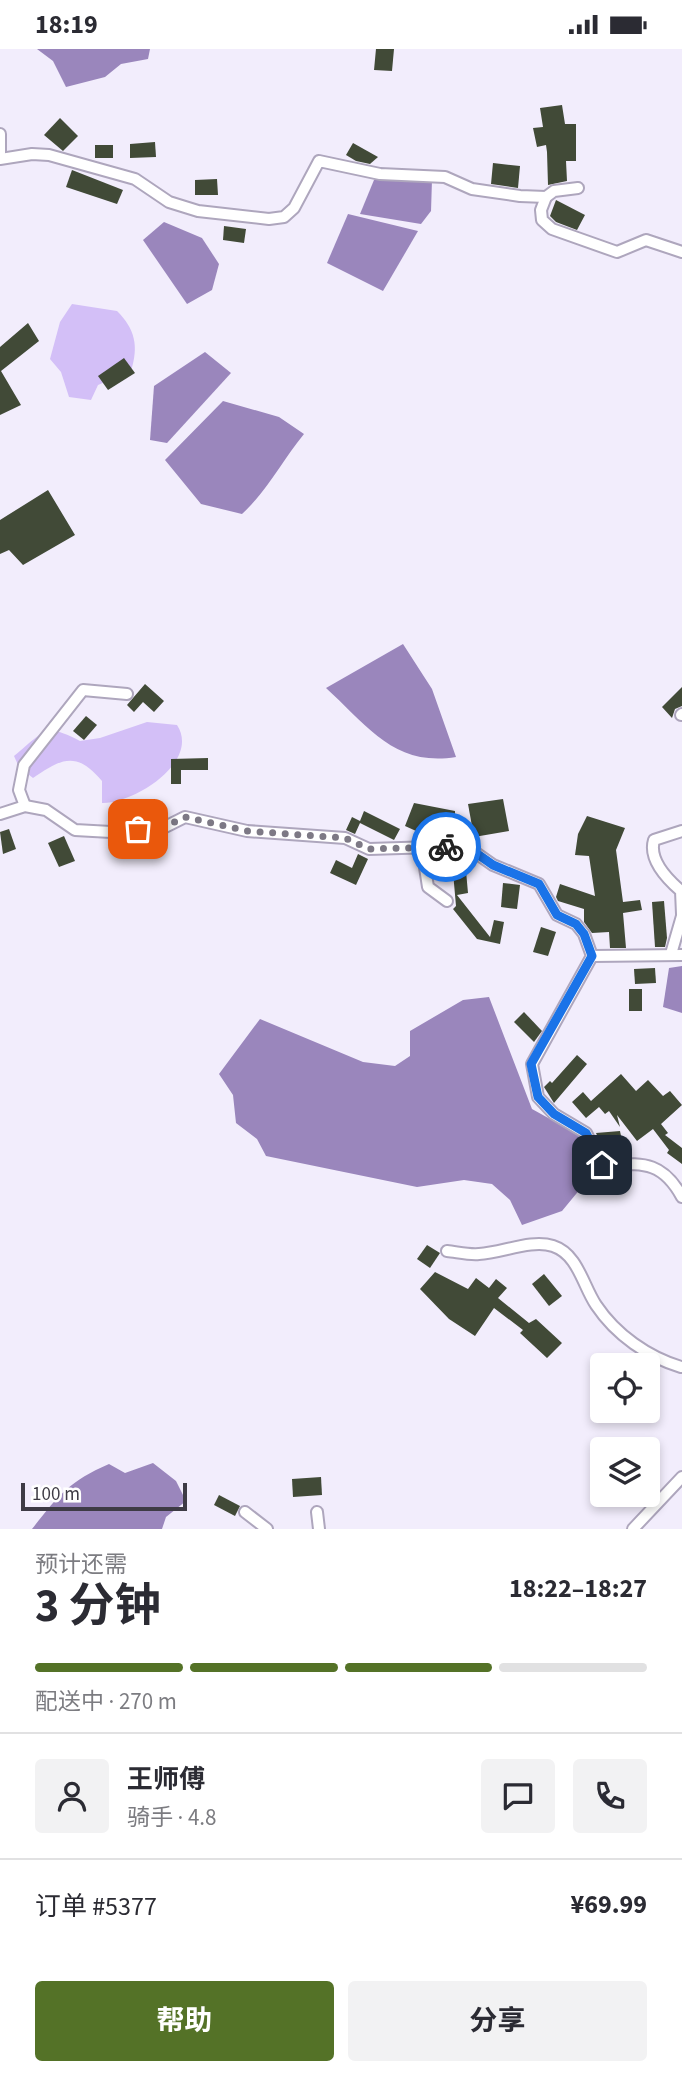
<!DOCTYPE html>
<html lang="zh">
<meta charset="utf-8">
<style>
:root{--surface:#fff;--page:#f2f2f3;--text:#2b2b33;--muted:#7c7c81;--line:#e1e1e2;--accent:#547227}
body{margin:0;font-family:"Source Sans 3","Noto Sans SC",sans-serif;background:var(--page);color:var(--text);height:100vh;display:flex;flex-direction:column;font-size:26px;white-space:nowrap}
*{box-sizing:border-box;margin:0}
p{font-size:23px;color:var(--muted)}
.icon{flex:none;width:38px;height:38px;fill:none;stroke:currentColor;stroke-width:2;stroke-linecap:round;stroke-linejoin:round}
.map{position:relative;height:1480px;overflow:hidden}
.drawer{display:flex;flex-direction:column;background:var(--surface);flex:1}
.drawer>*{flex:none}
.buttons{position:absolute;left:590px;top:1304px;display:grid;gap:14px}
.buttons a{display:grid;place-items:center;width:70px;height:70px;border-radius:7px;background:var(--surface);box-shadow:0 4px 10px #0003;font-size:35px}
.scale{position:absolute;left:21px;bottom:18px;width:166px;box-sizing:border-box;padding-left:7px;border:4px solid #3e3b45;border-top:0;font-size:19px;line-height:24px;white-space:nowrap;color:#3e3b45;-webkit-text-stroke:5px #fff;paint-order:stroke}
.pin{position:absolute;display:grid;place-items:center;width:60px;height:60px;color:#fff;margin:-30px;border-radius:14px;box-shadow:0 4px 10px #0006}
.courier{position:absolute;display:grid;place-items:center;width:70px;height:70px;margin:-35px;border:5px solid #1a73e8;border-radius:50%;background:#fff;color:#222;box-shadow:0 2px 9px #0007}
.overview em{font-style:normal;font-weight:700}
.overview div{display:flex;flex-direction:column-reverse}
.overview{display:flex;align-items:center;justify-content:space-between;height:119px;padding:0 35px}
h1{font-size:46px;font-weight:700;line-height:52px}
.bar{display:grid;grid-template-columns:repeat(4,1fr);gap:10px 7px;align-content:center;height:84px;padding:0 35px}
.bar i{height:9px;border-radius:5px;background:var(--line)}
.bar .selected{background:var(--accent)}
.bar p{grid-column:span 4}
.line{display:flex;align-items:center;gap:18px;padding:0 35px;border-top:2px solid var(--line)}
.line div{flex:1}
.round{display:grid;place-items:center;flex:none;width:74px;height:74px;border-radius:7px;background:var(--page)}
.button{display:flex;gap:14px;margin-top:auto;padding:14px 35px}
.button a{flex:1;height:80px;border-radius:7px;background:var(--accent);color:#fff;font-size:28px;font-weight:700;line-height:80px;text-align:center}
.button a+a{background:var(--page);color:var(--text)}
.status{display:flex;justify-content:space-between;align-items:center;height:49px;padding:0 35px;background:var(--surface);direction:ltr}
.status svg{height:19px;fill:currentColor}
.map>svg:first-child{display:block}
.green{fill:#d3bff7}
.water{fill:#9a86bc}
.building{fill:#414a37}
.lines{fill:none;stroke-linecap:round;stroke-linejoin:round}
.minor-casing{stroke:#aea6bd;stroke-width:14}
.minor{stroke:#fff;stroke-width:10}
.done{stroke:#7d7985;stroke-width:7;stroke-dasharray:0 12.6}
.route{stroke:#1a73e8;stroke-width:9}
</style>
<div class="status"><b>18:19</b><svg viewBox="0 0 49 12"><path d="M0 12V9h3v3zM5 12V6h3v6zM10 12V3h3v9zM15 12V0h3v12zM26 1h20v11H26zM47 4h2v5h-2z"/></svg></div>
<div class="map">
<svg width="682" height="1480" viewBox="0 0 682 1480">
<rect width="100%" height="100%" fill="#f2edfc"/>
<!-- green -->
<g class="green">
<path d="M72 255 117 262C135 280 139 297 131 322L98 336 91 351 69 348 61 323 50 310 60 273Z"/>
<path d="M147 673 177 676C201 713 133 755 102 754V732C76 701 61 710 33 729L19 718 14 707C44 683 44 673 80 692L100 689Z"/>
</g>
<!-- water -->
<g class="water">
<path d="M37 0H150L148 10 121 15 105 28 66 38 53 12Z"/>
<path d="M374 131H432L431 162 421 175 360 165Z"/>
<path d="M348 165 418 182 383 242 327 214Z"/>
<path d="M164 173 202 189 219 215 212 241 187 255 143 191Z"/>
<path d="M205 303 231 324 167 394 150 391 154 337Z"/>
<path d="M223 352 279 368 304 385C282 412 267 442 242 465L201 455 165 411Z"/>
<path d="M403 595 432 640 456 708C394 718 368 677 326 639Z"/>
<path d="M682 917V964L663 958 669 919Z"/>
<path d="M489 948 532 1060 579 1086 605 1127 581 1139 562 1162 522 1176 510 1151 492 1135 464 1131 417 1138 266 1107 257 1090 236 1074 233 1046 219 1025 260 970 363 1013 395 1017 410 1007V982L463 951Z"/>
<path d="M153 1414 176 1432 186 1452 166 1468 162 1480H32C59 1446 68 1433 109 1415L125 1424Z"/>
</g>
<!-- building -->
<g class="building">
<path d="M376 0H394L392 22 374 21Z"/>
<path d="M562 56 565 75H576V112H566L567 132 548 136 547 103 546 96 537 98 533 79 543 78 540 59Z"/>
<path d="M60 69 78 87 63 102 44 86Z"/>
<path d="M155 93 156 108 130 109V95Z"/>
<path d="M353 94 378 108 370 115 356 112 346 106Z"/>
<rect x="95" y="96" width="18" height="13"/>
<path d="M493 114 520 117 518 139 491 135Z"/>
<path d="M72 121 123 141 117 155 66 138Z"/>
<path d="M217 130 218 146H195V131Z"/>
<path d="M556 151 585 166 577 181 556 173 550 167Z"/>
<path d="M224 177 246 180 244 194 223 191Z"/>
<path d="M28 274 39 292 1 322 21 356 0 366V298Z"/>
<path d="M124 309 135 324 108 341 98 327Z"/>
<path d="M48 441 75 486 23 516 9 501 0 505V471Z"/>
<path d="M145 635 164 652 154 663 143 653 134 663 127 656Z"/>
<path d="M682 638V657L675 660 672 669 662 658Z"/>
<path d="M86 667 97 676 84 691 73 682Z"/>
<path d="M208 709V721H181V735H171V710Z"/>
<path d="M155 750 158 771 132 773 129 755Z"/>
<path d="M503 750 509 782 474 788 468 755Z"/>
<path d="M414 754 455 762V783L450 790H434L405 777Z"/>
<path d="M364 762 400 780 394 791 360 774 355 785 346 781 352 768 360 772Z"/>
<path d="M587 767 625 779 616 801 623 853 640 851 642 861 623 864 626 899H610L609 883 592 884 584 873V860L558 852 556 848 560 835 595 847 589 807 575 806 578 785Z"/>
<path d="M9 780 16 800 3 805 0 783Z"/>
<path d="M64 787 75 812 59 818 48 794Z"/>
<path d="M358 805 368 810 356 836 330 824 336 811 352 819Z"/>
<path d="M466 822 468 844 457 846 490 888 494 871 504 873 500 895 477 890 453 860 456 857 453 823Z"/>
<path d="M503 834 520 836 517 860 501 858Z"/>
<path d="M664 852 667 889 665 898H655L652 853Z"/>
<path d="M541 878 556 883 548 907 533 903Z"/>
<path d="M655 919 656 934 635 935 634 920Z"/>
<rect x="629" y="940" width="13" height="22"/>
<path d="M524 963 542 982 534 993 514 973Z"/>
<path d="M577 1006 587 1015 554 1054 544 1038 550 1032 552 1034Z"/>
<path d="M621 1025 636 1042 648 1031 663 1047 670 1042 682 1056 661 1075 668 1084 665 1086 682 1099V1115L667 1104 669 1101 653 1080 637 1092 617 1066 620 1078 609 1062 605 1065 599 1058 586 1069 572 1053 583 1043 591 1052Z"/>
<path d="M620 1082 624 1102 605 1104 596 1084Z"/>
<path d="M427 1196 440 1204 430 1219 417 1210Z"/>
<path d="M435 1223 468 1240 476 1229 489 1239 496 1230 507 1239 498 1249 529 1274 536 1270 562 1294 547 1309 520 1284 523 1281 494 1259 475 1287 449 1270 420 1240Z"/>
<path d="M544 1225 562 1247 549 1257 532 1235Z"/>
<path d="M321 1428 322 1446 293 1448 292 1430Z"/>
<path d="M219 1446 240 1457 235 1467 214 1456Z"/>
</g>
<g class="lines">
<defs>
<g id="minor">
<path d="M0 85V104"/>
<path d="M0 110 32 105 49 106 135 130 169 153 198 162 269 170 284 168 294 159 319 112 380 125 445 128 472 140 520 147 546 148 554 142 578 139"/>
<path d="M546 148 541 161 542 171 552 180 617 203 646 191 682 203"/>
<path d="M681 666 682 665"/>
<path d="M25 757 19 741 24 716 83 641 127 645"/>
<path d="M0 765 25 757 46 761 75 781 111 783 165 778 185 768 247 782 345 789 369 800 466 797 493 816 539 835 557 866 576 875 584 885 592 907 532 1015 538 1048 554 1065 586 1084 602 1116C641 1115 661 1110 682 1148"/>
<path d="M682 782 654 791C648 811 667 830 681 842L682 865"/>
<path d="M422 799 428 838 447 852"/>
<path d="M671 905 682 867"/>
<path d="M592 907 682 906"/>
<path d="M447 1202C457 1203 469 1206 479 1205 502 1204 531 1190 553 1197 578 1205 583 1237 596 1256 616 1286 648 1308 681 1318"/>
<path d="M245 1463 267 1480"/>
<path d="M317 1463 319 1480"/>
<path d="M633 1480 682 1428"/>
</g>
</defs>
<!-- minor casing -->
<use href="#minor" class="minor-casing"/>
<!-- minor -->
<use href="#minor" class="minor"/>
</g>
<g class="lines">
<!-- done -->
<path class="done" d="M138 780 164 778 185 768 247 782 345 789 369 800 446 798"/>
<!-- route -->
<path class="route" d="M446 798 466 797 493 816 539 835 557 866 576 875 584 885 592 907 531 1015 538 1048 554 1065 586 1084 602 1116"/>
</g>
</svg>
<div class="buttons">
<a><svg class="icon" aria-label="locate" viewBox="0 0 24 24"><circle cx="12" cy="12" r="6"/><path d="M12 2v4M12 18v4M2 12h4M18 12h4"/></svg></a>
<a><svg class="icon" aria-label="layers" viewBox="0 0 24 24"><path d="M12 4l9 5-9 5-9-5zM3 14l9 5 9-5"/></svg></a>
</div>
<div class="scale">100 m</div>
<div class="pin" style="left:138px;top:780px;background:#ea580c"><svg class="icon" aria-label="bag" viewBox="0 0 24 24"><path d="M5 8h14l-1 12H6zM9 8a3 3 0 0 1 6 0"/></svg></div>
<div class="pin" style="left:602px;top:1116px;background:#1f2937"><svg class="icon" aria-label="home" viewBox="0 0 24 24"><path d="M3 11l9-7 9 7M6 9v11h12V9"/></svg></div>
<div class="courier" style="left:446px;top:798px"><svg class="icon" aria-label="bike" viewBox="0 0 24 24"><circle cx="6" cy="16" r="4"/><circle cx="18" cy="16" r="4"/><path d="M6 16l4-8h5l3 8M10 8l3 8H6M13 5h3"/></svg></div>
</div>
<section class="drawer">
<div class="overview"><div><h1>3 分钟</h1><p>预计还需</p></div><em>18:22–18:27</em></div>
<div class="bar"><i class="selected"></i><i class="selected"></i><i class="selected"></i><i></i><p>配送中 · 270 m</p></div>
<div class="line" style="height:126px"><a class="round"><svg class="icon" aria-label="person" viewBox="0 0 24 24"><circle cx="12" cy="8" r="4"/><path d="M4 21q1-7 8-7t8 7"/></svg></a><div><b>王师傅</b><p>骑手 · 4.8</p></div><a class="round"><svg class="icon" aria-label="chat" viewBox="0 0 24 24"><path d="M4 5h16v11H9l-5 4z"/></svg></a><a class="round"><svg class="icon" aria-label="phone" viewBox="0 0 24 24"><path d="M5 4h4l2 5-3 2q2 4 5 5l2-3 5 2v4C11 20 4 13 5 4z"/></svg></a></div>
<div class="line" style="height:91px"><div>订单 #5377</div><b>¥69.99</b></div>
<div class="button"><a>帮助</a><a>分享</a></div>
</section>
